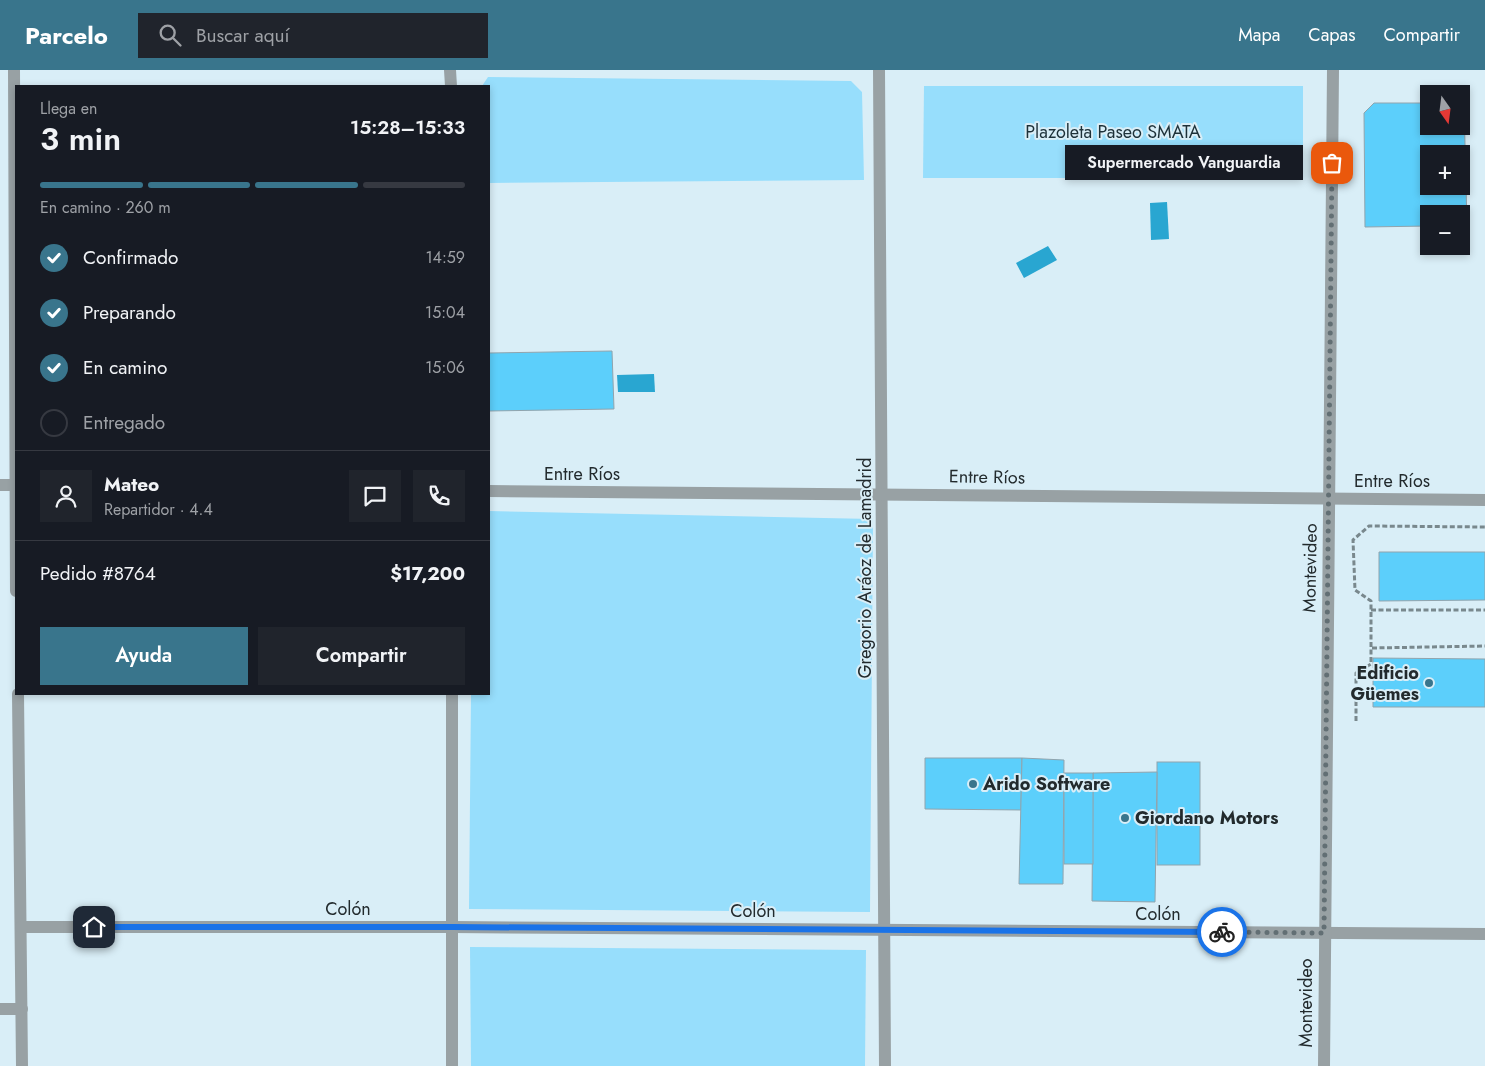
<!DOCTYPE html>
<html lang="es">
<meta charset="utf-8">
<style>
:root{--surface:#171b24;--page:#20242c;--text:#f1f3f6;--muted:#9ea1a6;--line:#363941;--accent:#39758c}
body{margin:0;font-family:Jost,sans-serif;background:var(--page);color:var(--text);height:100vh;display:flex;flex-direction:column;font-size:19px;white-space:nowrap}
*{box-sizing:border-box;margin:0}
p{font-size:16px;color:var(--muted)}
.icon{flex:none;width:28px;height:28px;fill:none;stroke:currentColor;stroke-width:2;stroke-linecap:round;stroke-linejoin:round}
.map{position:relative;flex:1;overflow:hidden}
.side{position:absolute;left:15px;top:15px;width:475px;height:610px;display:flex;flex-direction:column;background:var(--surface);border-radius:0px;box-shadow:0 2px 8px #0003}
.side>*{flex:none}
.needle{width:32px;rotate:166deg}
.fabs{position:absolute;left:1420px;top:15px;display:grid;gap:10px}
.fabs a{display:grid;place-items:center;width:50px;height:50px;border-radius:0px;background:var(--surface);box-shadow:0 2px 8px #0003;font-size:25px}
.pin{position:absolute;display:grid;place-items:center;width:42px;height:42px;color:#fff;margin:-21px;border-radius:10px;box-shadow:0 2px 8px #0006}
.courier{position:absolute;display:grid;place-items:center;width:50px;height:50px;margin:-25px;border:4px solid #1a73e8;border-radius:50%;background:#fff;color:#222;box-shadow:0 1px 6px #0007}
.bubble{position:absolute;height:35px;border-radius:0px;background:var(--surface);box-shadow:0 2px 8px #0003;font-size:16px;font-weight:600;line-height:35px;text-align:center}
.summary em{font-style:normal;font-weight:600}
.summary div{display:flex;flex-direction:column-reverse}
.summary{display:flex;align-items:center;justify-content:space-between;height:85px;padding:0 25px}
h1{font-size:32px;font-weight:600;line-height:38px}
.bar{display:grid;grid-template-columns:repeat(4,1fr);gap:8px 5px;align-content:center;height:60px;padding:0 25px}
.bar i{height:6px;border-radius:4px;background:var(--line)}
.bar .current{background:var(--accent)}
.bar p{grid-column:span 4}
.line{display:flex;align-items:center;gap:12px;padding:0 25px;border-top:1px solid var(--line)}
.line div{flex:1}
.round{display:grid;place-items:center;flex:none;width:52px;height:52px;border-radius:0px;background:var(--page)}
ol{padding:0 25px;list-style:none}
li{display:flex;align-items:center;gap:15px;height:55px}
li p{margin-inline-start:auto}
li .icon{padding:5px;border-radius:50%;background:var(--accent);color:#fff;stroke-width:4}
li:last-child{color:var(--muted)}
li i{width:28px;height:28px;border:2px solid var(--line);border-radius:50%}
.button{display:flex;gap:10px;margin-top:auto;padding:10px 25px}
.button a{flex:1;height:58px;border-radius:0px;background:var(--accent);color:#fff;font-size:20px;font-weight:600;line-height:58px;text-align:center}
.button a+a{background:var(--page);color:var(--text)}
header{display:flex;align-items:center;gap:30px;box-sizing:border-box;height:70px;padding:0 25px;background:var(--accent);color:#fff}
header strong{font-size:24px}
nav{display:flex;gap:28px;margin-inline-start:auto;font-size:18px}
.search{width:350px;height:45px;background:var(--page);display:flex;align-items:center;gap:12px;box-sizing:border-box;padding:0 18px;border-radius:0px;color:var(--muted);font-size:19px}
.map>svg:first-child{display:block}
.green{fill:#97defc}
.water{fill:#29a6d1}
.building{fill:#5ccffb;stroke:#91a4ad;fill-rule:evenodd}
.lines{fill:none;stroke-linecap:round;stroke-linejoin:round}
.path{stroke:#79888d;stroke-width:3;stroke-dasharray:5 2.5;stroke-linecap:butt}
.minor{stroke:#98a1a4;stroke-width:12}
.done{stroke:#626f74;stroke-width:5;stroke-dasharray:0 9}
.route{stroke:#1a73e8;stroke-width:6}
.poi-dot{fill:#39758c;stroke:#d9eef7;stroke-width:2}
.labels{text-anchor:middle;dominant-baseline:central;stroke-width:4;stroke-linejoin:round;paint-order:stroke}
.park-label{font-size:18px;fill:#1d3139;stroke:#d9eef7}
.street-label{font-size:18px;fill:#222a2d;stroke:#d9eef7}
.poi-label{font-size:18px;font-weight:bold;fill:#222a2d;stroke:#d9eef7;text-anchor:start}
</style>
<header>
<strong>Parcelo</strong>
<div class="search"><svg class="icon" aria-label="search" viewBox="0 0 24 24"><circle cx="10" cy="10" r="6"/><path d="M15 15l6 6"/></svg>Buscar aquí</div>
<nav><a>Mapa</a><a>Capas</a><a>Compartir</a></nav>
</header>
<div class="map">
<svg width="1485" height="996" viewBox="0 0 1485 996">
<rect width="100%" height="100%" fill="#d9eef7"/>
<!-- green -->
<g class="green">
<path d="M488 7 851 11 862 22 864 110 489 113V16H482Z"/>
<path d="M924 16H1303V108H923Z"/>
<path d="M489 441 873 449 870 842 469 839 471 624H489Z"/>
<path d="M470 877 866 880 865 996H471Z"/>
</g>
<!-- water -->
<g class="water">
<path d="M1167 132 1169 169 1151 170 1150 133Z"/>
<path d="M1048 176 1057 190 1024 208 1016 193Z"/>
<path d="M654 304 655 322H618L617 305Z"/>
</g>
<!-- building -->
<g class="building">
<path d="M1374 33H1429V56H1461V34H1464L1467 155H1461V144H1429V156L1365 157 1364 43ZM1429 84H1461V116H1429Z"/>
<path d="M612 281 614 339 489 341V283Z"/>
<path d="M1379 482H1485V530L1379 531Z"/>
<path d="M1373 588 1485 589V637H1373Z"/>
<path d="M925 688H1022L1021 740 925 739Z"/>
<path d="M1022 688 1064 690 1063 814H1019Z"/>
<rect x="1157" y="692" width="43" height="103"/>
<path d="M1157 702 1155 832 1092 831 1093 703Z"/>
<rect x="1064" y="703" width="29" height="91"/>
</g>
<g class="lines">
<!-- path -->
<g class="path">
<path d="M1371 540H1485"/>
<path d="M1372 578 1485 576"/>
<path d="M1356 651V603L1371 594V531L1355 520 1353 470 1369 456 1485 457"/>
</g>
<!-- minor -->
<g class="minor">
<path d="M14 0 16 521"/>
<path d="M450 0 451 16"/>
<path d="M879 0 885 996"/>
<path d="M0 415H16"/>
<path d="M489 421 1485 430"/>
<path d="M18 624 22 996"/>
<path d="M21 857H452L1485 864"/>
<path d="M0 939H22"/>
<path d="M452 996V624"/>
<path d="M1324 996 1333 0"/>
</g>
</g>
<g class="lines">
<!-- done -->
<path class="done" d="M1222 862 1324 863 1332 93"/>
<!-- route -->
<path class="route" d="M94 857H452L1222 862"/>
</g>
<!-- markers -->
<g class="poi-dot">
<circle cx="1429" cy="613" r="5"/>
<circle cx="973" cy="714" r="5"/>
<circle cx="1125" cy="748" r="5"/>
</g>
<g class="labels">
<!-- park labels -->
<g class="park-label">
<text x="1113" y="62">Plazoleta Paseo SMATA</text>
</g>
<!-- street labels -->
<g class="street-label">
<text x="582" y="404">Entre Ríos</text>
<text transform="translate(987 407) rotate(1)">Entre Ríos</text>
<text x="1392" y="411">Entre Ríos</text>
<text transform="translate(865 498) rotate(-90)">Gregorio Aráoz de Lamadrid</text>
<text transform="translate(1310 498) rotate(-89)">Montevideo</text>
<text x="348" y="839">Colón</text>
<text x="753" y="841">Colón</text>
<text x="1158" y="844">Colón</text>
<text transform="translate(1306 933) rotate(-90)">Montevideo</text>
</g>
<!-- poi labels -->
<g class="poi-label">
<text x="1419" y="603" text-anchor="end">Edificio<tspan x="1419" dy="21">Güemes</tspan></text>
<text x="983" y="714">Arido Software</text>
<text x="1135" y="748">Giordano Motors</text>
</g>
</g>
</svg>
<div class="fabs">
<a><svg class="needle" viewBox="-14 -14 28 28"><path d="M0-13l5 13h-10z" fill="#e53935"/><path d="M0 13l5-13h-10z" fill="#9ea1a6"/></svg></a>
<a>+</a>
<a>−</a>
</div>
<div class="pin" style="left:1332px;top:93px;background:#ea580c"><svg class="icon" aria-label="bag" viewBox="0 0 24 24"><path d="M5 8h14l-1 12H6zM9 8a3 3 0 0 1 6 0"/></svg></div>
<div class="pin" style="left:94px;top:857px;background:#1f2937"><svg class="icon" aria-label="home" viewBox="0 0 24 24"><path d="M3 11l9-7 9 7M6 9v11h12V9"/></svg></div>
<div class="courier" style="left:1222px;top:862px"><svg class="icon" aria-label="bike" viewBox="0 0 24 24"><circle cx="6" cy="16" r="4"/><circle cx="18" cy="16" r="4"/><path d="M6 16l4-8h5l3 8M10 8l3 8H6M13 5h3"/></svg></div>
<div class="bubble" style="left:1065px;top:75px;width:238px">Supermercado Vanguardia</div>
<section class="side">
<div class="summary"><div><h1>3 min</h1><p>Llega en</p></div><em>15:28–15:33</em></div>
<div class="bar"><i class="current"></i><i class="current"></i><i class="current"></i><i></i><p>En camino · 260 m</p></div>
<ol>
<li><svg class="icon" aria-label="check" viewBox="0 0 24 24"><path d="M5 12l5 5 9-10"/></svg>Confirmado<p>14:59</p></li>
<li><svg class="icon" aria-label="check" viewBox="0 0 24 24"><path d="M5 12l5 5 9-10"/></svg>Preparando<p>15:04</p></li>
<li><svg class="icon" aria-label="check" viewBox="0 0 24 24"><path d="M5 12l5 5 9-10"/></svg>En camino<p>15:06</p></li>
<li><i></i>Entregado</li>
</ol>
<div class="line" style="height:90px"><a class="round"><svg class="icon" aria-label="person" viewBox="0 0 24 24"><circle cx="12" cy="8" r="4"/><path d="M4 21q1-7 8-7t8 7"/></svg></a><div><b>Mateo</b><p>Repartidor · 4.4</p></div><a class="round"><svg class="icon" aria-label="chat" viewBox="0 0 24 24"><path d="M4 5h16v11H9l-5 4z"/></svg></a><a class="round"><svg class="icon" aria-label="phone" viewBox="0 0 24 24"><path d="M5 4h4l2 5-3 2q2 4 5 5l2-3 5 2v4C11 20 4 13 5 4z"/></svg></a></div>
<div class="line" style="height:65px"><div>Pedido #8764</div><b>$17,200</b></div>
<div class="button"><a>Ayuda</a><a>Compartir</a></div>
</section>
</div>
